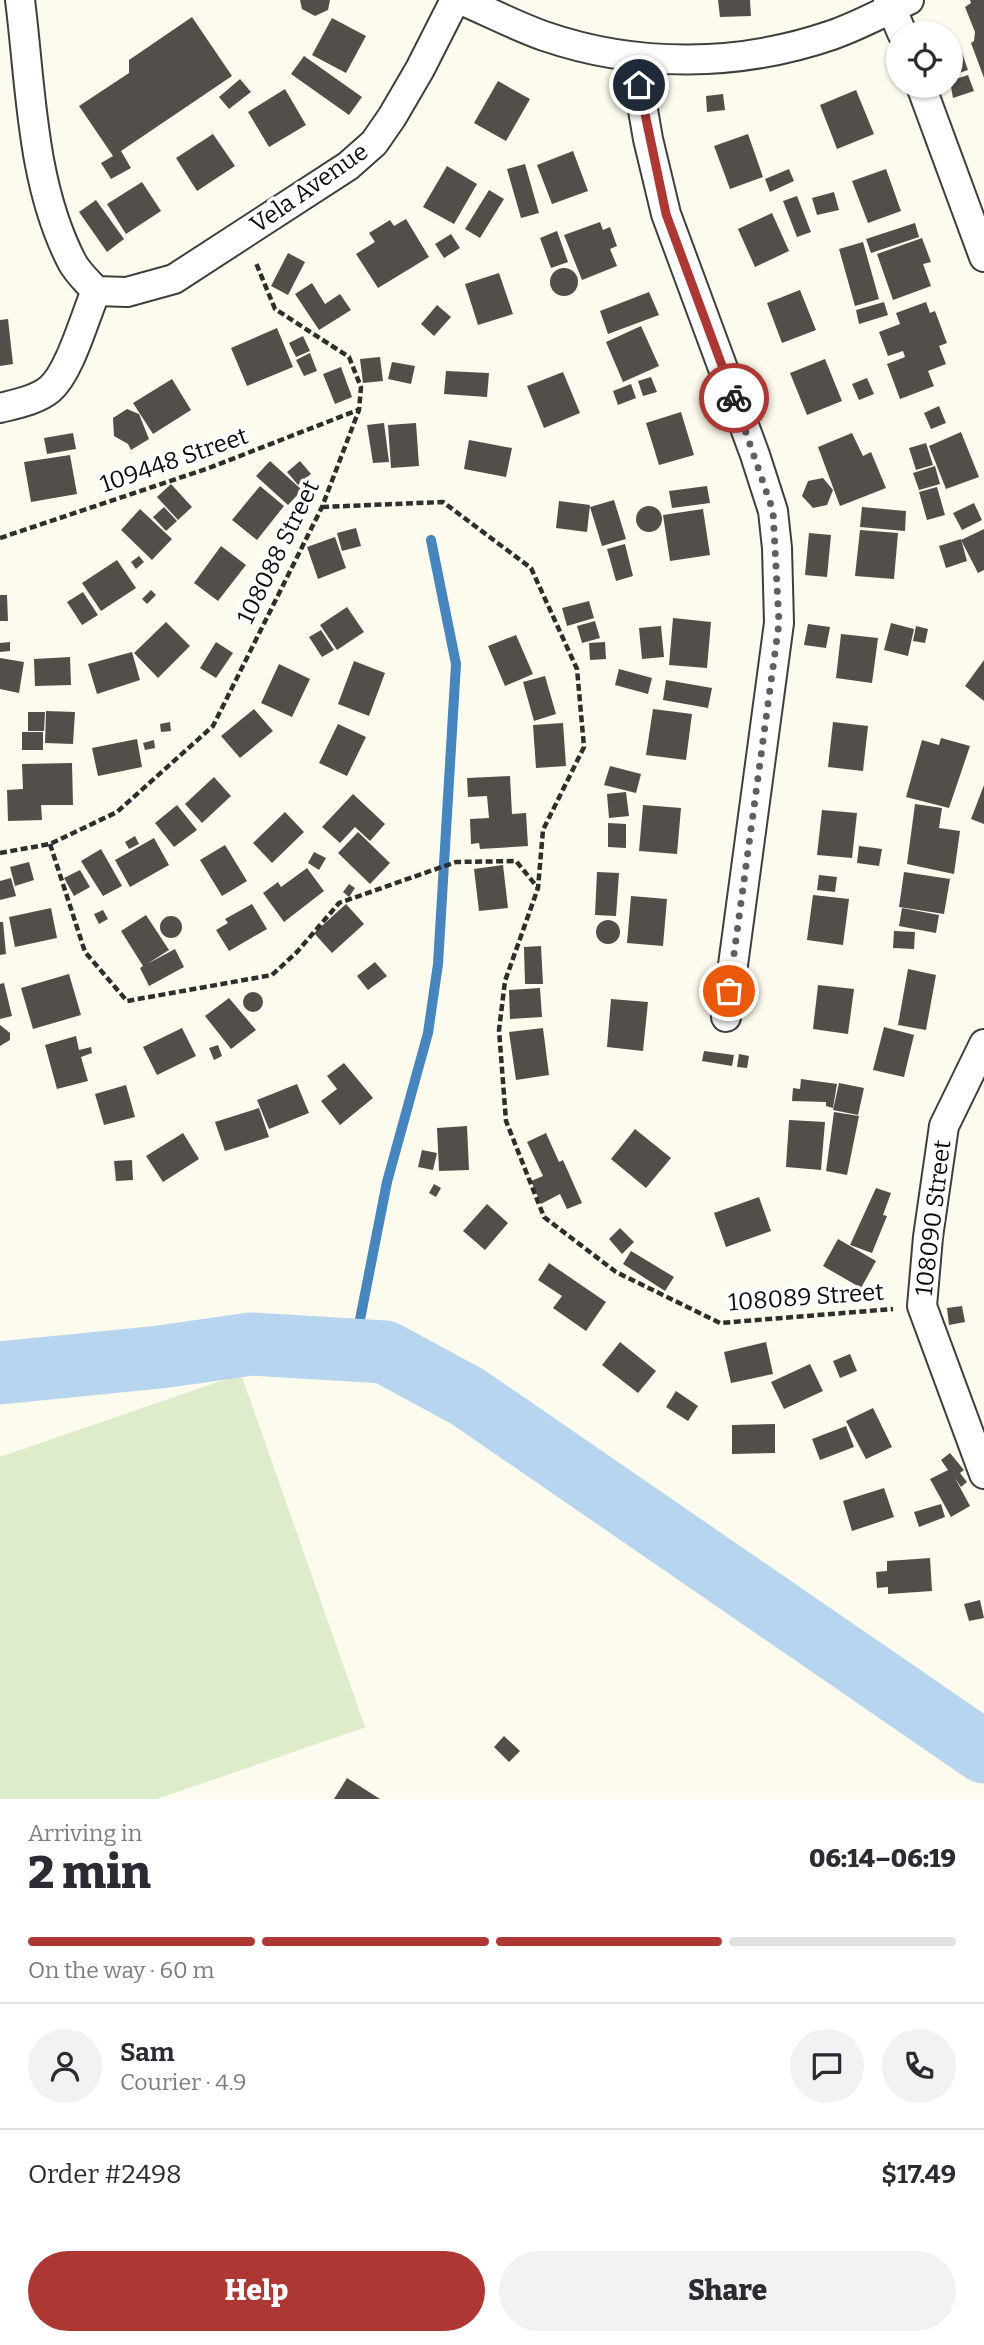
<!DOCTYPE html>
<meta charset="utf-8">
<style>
:root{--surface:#fff;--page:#f2f2f3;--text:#2b2b33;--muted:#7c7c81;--line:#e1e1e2;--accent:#ac3733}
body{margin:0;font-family:Bitter,serif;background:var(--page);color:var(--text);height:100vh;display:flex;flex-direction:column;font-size:26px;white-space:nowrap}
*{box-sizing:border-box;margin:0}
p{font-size:23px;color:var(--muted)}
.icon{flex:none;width:38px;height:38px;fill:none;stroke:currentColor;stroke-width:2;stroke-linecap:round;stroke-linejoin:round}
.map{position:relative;height:1799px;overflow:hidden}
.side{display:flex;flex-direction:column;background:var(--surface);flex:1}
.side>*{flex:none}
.fabs{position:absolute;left:886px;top:21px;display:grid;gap:14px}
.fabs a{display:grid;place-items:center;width:77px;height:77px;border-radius:50%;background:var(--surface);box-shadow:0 2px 5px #0004;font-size:35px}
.pin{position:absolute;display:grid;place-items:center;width:60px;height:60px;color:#fff;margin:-30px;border:4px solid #fff;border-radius:50%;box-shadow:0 2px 7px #0007}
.courier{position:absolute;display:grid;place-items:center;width:70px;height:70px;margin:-35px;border:5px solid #ac3733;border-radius:50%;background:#fff;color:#222;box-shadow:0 2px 9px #0007}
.summary em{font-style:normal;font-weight:800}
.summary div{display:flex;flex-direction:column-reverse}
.summary{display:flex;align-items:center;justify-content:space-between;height:119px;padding:0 28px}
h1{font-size:46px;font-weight:800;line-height:52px}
.bar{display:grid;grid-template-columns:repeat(4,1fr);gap:10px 7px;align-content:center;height:84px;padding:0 28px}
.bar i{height:9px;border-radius:5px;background:var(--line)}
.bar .current{background:var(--accent)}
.bar p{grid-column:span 4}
.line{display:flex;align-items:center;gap:18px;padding:0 28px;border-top:2px solid var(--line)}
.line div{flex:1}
.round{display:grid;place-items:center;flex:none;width:74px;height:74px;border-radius:37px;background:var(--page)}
.action{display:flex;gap:14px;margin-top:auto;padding:14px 28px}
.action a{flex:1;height:80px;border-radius:42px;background:var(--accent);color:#fff;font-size:28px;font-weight:800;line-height:80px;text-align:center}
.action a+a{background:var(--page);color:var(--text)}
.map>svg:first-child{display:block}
.pitch{fill:#deeccb}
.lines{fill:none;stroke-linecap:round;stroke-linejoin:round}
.stream{stroke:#4685be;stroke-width:10}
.river{stroke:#b7d5ef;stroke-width:63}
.building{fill:#534e49}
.street-casing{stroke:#3f3f3f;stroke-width:32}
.path{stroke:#2e2e2e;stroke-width:4.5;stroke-dasharray:7 3.5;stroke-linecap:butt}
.street{stroke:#fff;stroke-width:28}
.done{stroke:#60605b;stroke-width:7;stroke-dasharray:0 12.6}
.route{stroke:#ac3733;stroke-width:9}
.labels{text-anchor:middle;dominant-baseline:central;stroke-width:7;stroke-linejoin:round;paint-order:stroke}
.street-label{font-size:24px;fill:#0c0c0c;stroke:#fff}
</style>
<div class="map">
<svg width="984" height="1799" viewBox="0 0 984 1799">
<rect width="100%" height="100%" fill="#fdfbed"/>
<!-- pitch -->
<path class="pitch" d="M241 1374 365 1727 369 1726 157 1799H0V1457Z"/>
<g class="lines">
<!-- stream -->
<path class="stream" d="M354 1350 387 1182 428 1033 438 964 456 664 431 540"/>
<!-- river -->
<path class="river" d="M0 1373 160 1357 251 1344 385 1352 468 1397 984 1752"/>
</g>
<!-- building -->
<g class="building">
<path d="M300 0H330L328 10 315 16 302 9Z"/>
<path d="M718 0H750L751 16 720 17Z"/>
<path d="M970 0H984V78L971 43 974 41 975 32 965 7 971 3Z"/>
<path d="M192 17 232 76 121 151 131 168 111 179 101 163 113 156 79 106 129 73V60Z"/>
<path d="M332 18 366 36 346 73 312 55Z"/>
<path d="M960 47 968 70 950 76V51Z"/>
<path d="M304 56 362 97 349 115 291 74Z"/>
<path d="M968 75 974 91 953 98 950 81Z"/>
<path d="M240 79 251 92 229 109 219 97Z"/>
<path d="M498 81 530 99 506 141 474 123Z"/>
<path d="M285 89 306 125 269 147 248 112Z"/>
<path d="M856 90 874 134 837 149 820 105Z"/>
<path d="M723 94 725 110 707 112 706 96Z"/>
<path d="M213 134 235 166 197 191 176 158Z"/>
<path d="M748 134 763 177 730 189 714 146Z"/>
<path d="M573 151 588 191 552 204 537 165Z"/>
<path d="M525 164 539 213 521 218 507 169Z"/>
<path d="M447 166 477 184 454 224 423 207Z"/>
<path d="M789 169 794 181 770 192 765 179Z"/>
<path d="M886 169 901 211 868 223 852 181Z"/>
<path d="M142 182 161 211 126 234 107 204Z"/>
<path d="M489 190 504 199 480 238 465 229Z"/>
<path d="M834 192 839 210 817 215 812 198Z"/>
<path d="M797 196 811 232 797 237 783 201Z"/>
<path d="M96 200 124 239 107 252 79 212Z"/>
<path d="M772 213 789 251 755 267 738 229Z"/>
<path d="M406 219 429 257 378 288 356 254 375 242 369 233 390 220 394 226Z"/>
<path d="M600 222 603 230 610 227 617 246 610 249 617 266 582 280 564 235Z"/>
<path d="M915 223 919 237 871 253 866 239Z"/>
<path d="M557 231 568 262 551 268 540 238Z"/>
<path d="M451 234 460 248 444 258 435 244Z"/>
<path d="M922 238 931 262 923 264 931 286 893 300 877 254Z"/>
<path d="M863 242 879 299 855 306 839 249Z"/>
<path d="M288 253 305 262 288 295 271 286Z"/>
<circle cx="564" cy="282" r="14"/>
<path d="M499 273 513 314 478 325 465 284Z"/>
<path d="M312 283 325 304 340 294 351 310 319 330 295 294Z"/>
<path d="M800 290 816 330 782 343 767 303Z"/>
<path d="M649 292 659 315 608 334 600 311Z"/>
<path d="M884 302 888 315 859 324 856 310Z"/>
<path d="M926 302 930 313 935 311 947 343 939 346 946 364 928 371 934 386 900 399 887 364 905 357 903 351 888 356 879 332 900 324 896 313Z"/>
<path d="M437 305 451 317 434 336 421 324Z"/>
<path d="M8 319 13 364 0 366V320Z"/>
<path d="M641 326 659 366 623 382 606 342Z"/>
<path d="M277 328 293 367 247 386 231 348Z"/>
<path d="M303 336 310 351 296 357 289 343Z"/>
<path d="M310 353 317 371 304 376 296 360Z"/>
<path d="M380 357 383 381 363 383 360 359Z"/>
<path d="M825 359 842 401 807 415 790 373Z"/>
<path d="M392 362 415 366 411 384 388 379Z"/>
<path d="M341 367 352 397 335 404 323 374Z"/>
<path d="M446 371 489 373 487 397 444 394Z"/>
<path d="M563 372 580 413 544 428 527 386Z"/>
<path d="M651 377 657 392 643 396 638 381Z"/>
<path d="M867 378 874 394 859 400 852 384Z"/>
<path d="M172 379 191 410 153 434 133 403Z"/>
<path d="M631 384 636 398 618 405 613 391Z"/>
<path d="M939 406 946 423 931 429 924 413Z"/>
<path d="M127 409 139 414 149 439 131 450 128 444 114 436 113 418Z"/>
<path d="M681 412 694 455 659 465 646 423Z"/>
<path d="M384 423 389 462 373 463 367 425Z"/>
<path d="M416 423 419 466 391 468 388 425Z"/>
<path d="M961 432 979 477 946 489 929 446Z"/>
<path d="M73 433 76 449 47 454 44 438Z"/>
<path d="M852 433 863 456 871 452 886 488 840 506 818 447Z"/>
<path d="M469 440 512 448 506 477 464 469Z"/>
<path d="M926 443 933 465 916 470 909 448Z"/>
<path d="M70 455 77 494 31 502 24 462Z"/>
<path d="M270 461 302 490 288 505 256 476Z"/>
<path d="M300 461 311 474 298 485 287 472Z"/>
<path d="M935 466 940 484 919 490 913 473Z"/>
<path d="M823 478 833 490 827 505 813 508 802 496 808 481Z"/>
<path d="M171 484 192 507 178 520 157 497Z"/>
<path d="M260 486 284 506 257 540 232 520Z"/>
<path d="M707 486 710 503 672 508 669 491Z"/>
<path d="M937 487 945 515 927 520 919 492Z"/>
<path d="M614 500 626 539 602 546 590 507Z"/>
<path d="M559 501 590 505 587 532 556 528Z"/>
<path d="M974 503 982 520 962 530 953 513Z"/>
<circle cx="649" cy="519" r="13"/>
<path d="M164 507 177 521 166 531 153 517Z"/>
<path d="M862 507 906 511 905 531 860 527Z"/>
<path d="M140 509 172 539 152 560 121 530Z"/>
<path d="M703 509 710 555 670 561 663 515Z"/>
<path d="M356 528 361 546 342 551 337 533Z"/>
<path d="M984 529V570L978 573 961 540Z"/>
<path d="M860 530 898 533 894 579 855 576Z"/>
<path d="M809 533 831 535 827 577 805 575Z"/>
<path d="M335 537 346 568 318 579 307 547Z"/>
<path d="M961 539 967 561 946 568 939 546Z"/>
<path d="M625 544 633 576 616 581 607 549Z"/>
<path d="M221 546 246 565 218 601 194 583Z"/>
<path d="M139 556 144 562 136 569 131 562Z"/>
<path d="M117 560 136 588 101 611 82 583Z"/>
<path d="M151 590 156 595 147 604 142 599Z"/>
<path d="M83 592 98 615 82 625 67 602Z"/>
<path d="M0 595H7L8 621H0Z"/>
<path d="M589 601 594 618 567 626 562 608Z"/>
<path d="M347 607 364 632 337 650 320 625Z"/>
<path d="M673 618 711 622 707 668 669 665Z"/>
<path d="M595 621 600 638 582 643 577 626Z"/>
<path d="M166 622 190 646 158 678 134 653Z"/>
<path d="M891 623 914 629 908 656 884 650Z"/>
<path d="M808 624 830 627 826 648 804 645Z"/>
<path d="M661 626 664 657 642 659 639 628Z"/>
<path d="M916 626 928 629 925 643 913 641Z"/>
<path d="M321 630 334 650 322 657 309 637Z"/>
<path d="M841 634 878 638 872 683 836 678Z"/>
<path d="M516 635 533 674 505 686 488 646Z"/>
<path d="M10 642V651L0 652V643Z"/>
<path d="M216 642 233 653 216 678 200 668Z"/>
<path d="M605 642 606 659 590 660 589 643Z"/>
<path d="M132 652 140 680 97 694 88 664Z"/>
<path d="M70 657 71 685 35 686 34 659Z"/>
<path d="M0 658 24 662 19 693 0 689Z"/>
<path d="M984 660V701L965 686Z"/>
<path d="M354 661 385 673 369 716 338 704Z"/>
<path d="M279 664 310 679 292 717 261 703Z"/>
<path d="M619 669 652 678 648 694 615 685Z"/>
<path d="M545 676 556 714 534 721 523 682Z"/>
<path d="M666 680 712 688 708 708 663 700Z"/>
<path d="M254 709 273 731 240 758 221 736Z"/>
<path d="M653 709 692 714 686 760 646 755Z"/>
<path d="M46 711 75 712 73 744 45 743Z"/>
<path d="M28 712H45L44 731H28Z"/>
<path d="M170 722 171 731 161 732 160 724Z"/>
<path d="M833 722 868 726 863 771 828 767Z"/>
<path d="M563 723 566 766 536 768 533 725Z"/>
<path d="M338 724 366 737 347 776 319 763Z"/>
<rect x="22" y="732" width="21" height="18"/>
<path d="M941 738 970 746 949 808 906 797 922 740 939 745Z"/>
<path d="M137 739 142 767 98 776 92 748Z"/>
<path d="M154 740 155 748 145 750 143 743Z"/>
<path d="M72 763 73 805H41L42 820 8 821 7 790 23 789 22 764Z"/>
<path d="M610 766 641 774 636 793 604 785Z"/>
<path d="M510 776 512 814 526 813 528 846 480 849 479 843 471 844 470 819 489 818 487 796 468 797 467 778Z"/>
<path d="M214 777 231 796 202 823 185 804Z"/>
<path d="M984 785V824L971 819Z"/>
<path d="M626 792 629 816 609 818 607 794Z"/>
<path d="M353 794 385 824 370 841 355 827 340 843 322 827Z"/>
<path d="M915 804 942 808 939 828 960 831 954 874 907 864Z"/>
<path d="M177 805 197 830 174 847 155 823Z"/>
<path d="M643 805 681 808 677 854 639 851Z"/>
<path d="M822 810 857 813 852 858 817 855Z"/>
<path d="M285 812 304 832 272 863 253 843Z"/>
<path d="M608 823 626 824V848L608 847Z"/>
<path d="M358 832 390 863 370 884 338 853Z"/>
<path d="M135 836 139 844 129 849 125 842Z"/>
<path d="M154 838 169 865 130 887 115 860Z"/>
<path d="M225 845 247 881 222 896 200 860Z"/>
<path d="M859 846 882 849 879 866 857 863Z"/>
<path d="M101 849 122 886 103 896 81 861Z"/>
<path d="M314 852 326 858 319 870 308 863Z"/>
<path d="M29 862 34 880 15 886 10 867Z"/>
<path d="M503 865 508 908 479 911 474 869Z"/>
<path d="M307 868 324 891 284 922 263 893 278 882 281 887Z"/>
<path d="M80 870 90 887 74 896 64 878Z"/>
<path d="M597 872 619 873 616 916 595 915Z"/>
<path d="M904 872 950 879 944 914 899 907Z"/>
<path d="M819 875 837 877 835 892 817 890Z"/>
<path d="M11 878 16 896 0 900V881Z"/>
<path d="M349 884 355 888 349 897 343 892Z"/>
<path d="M813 895 849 899 843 945 807 940Z"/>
<path d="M631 896 667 899 663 946 627 943Z"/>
<path d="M252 904 267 929 229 951 216 930 228 923 225 919Z"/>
<path d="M346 904 364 924 332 953 314 933Z"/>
<path d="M51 908 57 938 15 947 9 917Z"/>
<path d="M902 908 939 915 936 933 899 926Z"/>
<path d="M103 910 108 919 99 924 94 914Z"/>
<path d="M146 915 169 950 147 964 175 949 184 967 149 986 140 968 143 966 121 931Z"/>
<circle cx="171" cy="927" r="11"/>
<circle cx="608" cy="932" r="12"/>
<path d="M0 922H3L6 954 0 955Z"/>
<path d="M894 931 915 932 914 949 893 948Z"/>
<path d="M541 946 543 984H525L524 947Z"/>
<path d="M375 962 387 976 368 990 357 976Z"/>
<path d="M908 969 936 975 926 1030 898 1025Z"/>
<path d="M69 974 81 1015 33 1029 21 988Z"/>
<path d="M4 983 12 1016 0 1019V984Z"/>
<path d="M818 985 854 989 848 1034 813 1029Z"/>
<path d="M540 988 542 1017 510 1019 509 990Z"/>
<circle cx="253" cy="1002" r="10"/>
<path d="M229 998 256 1030 231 1049 205 1016Z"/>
<path d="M611 999 648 1002 643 1051 607 1047Z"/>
<path d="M0 1025 10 1033V1040L0 1046Z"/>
<path d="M884 1027 914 1035 904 1077 873 1070Z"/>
<path d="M182 1028 196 1056 157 1075 143 1047Z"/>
<path d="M543 1028 549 1075 516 1080 509 1032Z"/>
<path d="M76 1036 79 1050 91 1047 92 1053 81 1057 88 1081 57 1089 45 1045Z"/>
<path d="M218 1045 222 1056 214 1060 209 1048Z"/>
<path d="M704 1051 734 1055 732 1066 702 1061Z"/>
<path d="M739 1054 749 1056 747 1068 737 1067Z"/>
<path d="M344 1063 373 1098 340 1125 321 1101 337 1089 327 1076Z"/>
<path d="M801 1079 837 1084 833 1108 826 1106V1102L792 1101 793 1088 800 1089Z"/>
<path d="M839 1083 864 1088 858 1115 833 1110Z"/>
<path d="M297 1084 309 1113 269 1129 257 1100Z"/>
<path d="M126 1085 135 1117 104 1125 95 1094Z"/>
<path d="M259 1108 269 1137 225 1151 215 1122Z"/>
<path d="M834 1112 859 1116 847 1175 826 1171Z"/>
<path d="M789 1120 825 1122 821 1170 786 1167Z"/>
<path d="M467 1126 469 1170 439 1171 437 1128Z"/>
<path d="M635 1129 671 1158 646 1188 611 1159Z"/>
<path d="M183 1133 199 1159 163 1182 146 1156Z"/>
<path d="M546 1133 559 1162 563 1160 582 1203 567 1209 560 1194 541 1204 531 1181 543 1176 527 1142Z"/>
<path d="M422 1150 437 1153 433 1170 418 1167Z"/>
<path d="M132 1160 133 1180 116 1181 114 1161Z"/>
<path d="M434 1184 441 1188 436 1197 429 1193Z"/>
<path d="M876 1188 891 1193 883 1215 887 1216 872 1253 850 1245Z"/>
<path d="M759 1197 771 1231 726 1247 714 1213Z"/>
<path d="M487 1204 508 1223 485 1250 463 1231Z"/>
<path d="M620 1228 634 1242 622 1254 609 1239Z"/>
<path d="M838 1239 876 1261 861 1288 823 1266Z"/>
<path d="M631 1251 674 1277 665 1291 623 1264Z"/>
<path d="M549 1263 606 1302 586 1331 553 1308 562 1296 538 1280Z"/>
<path d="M962 1306 965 1322 949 1325 947 1308Z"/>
<path d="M620 1342 656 1371 638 1393 602 1365Z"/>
<path d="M766 1342 773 1374 731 1383 724 1352Z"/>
<path d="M850 1354 857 1371 840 1378 833 1361Z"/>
<path d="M810 1364 823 1391 784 1409 771 1382Z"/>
<path d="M676 1391 698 1406 688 1421 666 1407Z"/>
<path d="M873 1408 892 1447 866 1459 846 1421Z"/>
<path d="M775 1424V1453L732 1454V1425Z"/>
<path d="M846 1426 854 1447 820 1460 812 1439Z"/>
<path d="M950 1453 964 1470 960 1473 967 1482 961 1487 955 1478 970 1506 951 1517 930 1479 948 1470 941 1460Z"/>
<path d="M884 1488 894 1517 852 1531 843 1501Z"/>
<path d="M941 1504 945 1517 919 1527 914 1512Z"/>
<path d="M930 1558 932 1591 888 1594V1587L877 1588 876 1572 887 1571V1561Z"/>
<path d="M980 1600 984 1618 969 1621 964 1604Z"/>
<path d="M504 1736 520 1751 509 1762 494 1747Z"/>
<path d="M347 1778 380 1799H334Z"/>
</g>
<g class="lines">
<defs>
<g id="street">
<path d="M20 0C31 86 31 183 72 262 77 272 88 282 96 291L127 292 174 279 348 166 374 143 392 117 420 69 455 0"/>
<path d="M461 0C489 12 516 26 544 36 637 68 739 67 832 35 858 26 884 12 909 0"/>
<path d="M888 0 902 33"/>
<path d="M634 58 648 139 666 214 755 455 773 511 777 548 779 623 726 1017"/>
<path d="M921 86 984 257"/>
<path d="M0 408C16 404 37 400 50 389 70 372 85 316 96 291"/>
<path d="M984 1044 944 1126 928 1237 922 1306 984 1474"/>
</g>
</defs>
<!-- street casing -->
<use href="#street" class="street-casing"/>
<!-- path -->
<g class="path">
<path d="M322 507 443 502 531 568 577 669 584 747 543 830 538 888 505 981 499 1030 506 1121 544 1217 616 1272 720 1323 893 1309"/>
<path d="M0 538 209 468 358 410"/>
<path d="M50 844 85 952 127 1001 272 975 297 952 339 903 456 862 516 861 538 888"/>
<path d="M0 853 50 844 117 812 213 726 322 507 359 410 361 387 349 357 275 309 256 263"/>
</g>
<!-- street -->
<use href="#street" class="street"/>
</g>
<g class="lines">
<!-- done -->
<path class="done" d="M729 991 779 623 773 511 734 398"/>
<!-- route -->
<path class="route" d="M639 85 666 214 734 398"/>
</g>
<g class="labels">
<!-- street labels -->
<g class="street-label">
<text transform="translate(309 188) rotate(-35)">Vela Avenue</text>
<text transform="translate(174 460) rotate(-19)">109448 Street</text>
<text transform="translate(278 552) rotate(-64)">108088 Street</text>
<text transform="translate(933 1218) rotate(-83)">108090 Street</text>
<text transform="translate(806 1297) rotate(-4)">108089 Street</text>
</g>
</g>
</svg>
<div class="fabs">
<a><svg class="icon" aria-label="locate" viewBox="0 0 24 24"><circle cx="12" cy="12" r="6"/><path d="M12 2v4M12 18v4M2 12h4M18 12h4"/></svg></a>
</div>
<div class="pin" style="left:729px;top:991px;background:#ea580c"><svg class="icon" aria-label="bag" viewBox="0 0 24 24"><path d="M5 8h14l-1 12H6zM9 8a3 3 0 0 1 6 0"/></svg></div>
<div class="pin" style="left:639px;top:85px;background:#1f2937"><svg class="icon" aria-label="home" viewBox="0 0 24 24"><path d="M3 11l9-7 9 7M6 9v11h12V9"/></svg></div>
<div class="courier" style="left:734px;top:398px"><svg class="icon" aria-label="bike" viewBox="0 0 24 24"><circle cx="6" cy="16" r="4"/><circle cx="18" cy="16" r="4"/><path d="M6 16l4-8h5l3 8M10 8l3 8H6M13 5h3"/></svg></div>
</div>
<section class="side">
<div class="summary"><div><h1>2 min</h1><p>Arriving in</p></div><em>06:14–06:19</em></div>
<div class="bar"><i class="current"></i><i class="current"></i><i class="current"></i><i></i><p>On the way · 60 m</p></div>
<div class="line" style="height:126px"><a class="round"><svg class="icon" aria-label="person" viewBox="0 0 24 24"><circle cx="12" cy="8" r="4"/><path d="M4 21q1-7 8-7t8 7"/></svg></a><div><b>Sam</b><p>Courier · 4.9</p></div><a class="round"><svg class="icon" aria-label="chat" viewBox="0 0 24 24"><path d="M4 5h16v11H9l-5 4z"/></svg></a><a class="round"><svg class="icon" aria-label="phone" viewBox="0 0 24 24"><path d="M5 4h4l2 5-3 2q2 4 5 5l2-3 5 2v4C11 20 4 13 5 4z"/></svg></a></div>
<div class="line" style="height:91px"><div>Order #2498</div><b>$17.49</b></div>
<div class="action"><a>Help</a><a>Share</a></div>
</section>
